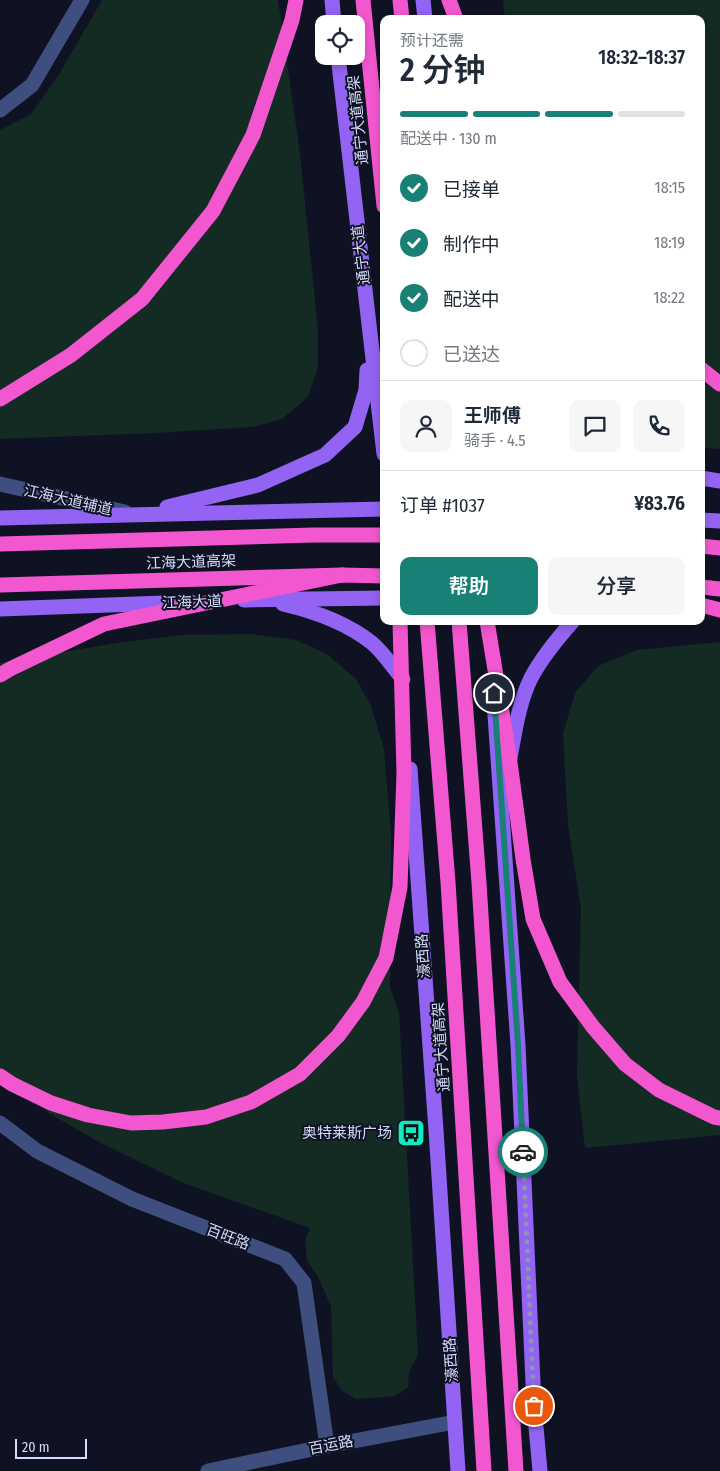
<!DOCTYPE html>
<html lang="zh">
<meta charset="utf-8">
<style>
:root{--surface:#fff;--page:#f6f6f7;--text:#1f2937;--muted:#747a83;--line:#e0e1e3;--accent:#198075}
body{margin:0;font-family:"Fira Sans Condensed","Noto Sans SC",sans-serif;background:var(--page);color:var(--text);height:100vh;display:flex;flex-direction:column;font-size:19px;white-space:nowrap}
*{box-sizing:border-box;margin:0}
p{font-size:16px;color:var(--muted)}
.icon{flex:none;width:28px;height:28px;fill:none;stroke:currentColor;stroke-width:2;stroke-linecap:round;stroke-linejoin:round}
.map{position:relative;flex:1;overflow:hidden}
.panel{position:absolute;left:380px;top:15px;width:325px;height:610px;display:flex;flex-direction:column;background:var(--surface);border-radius:10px;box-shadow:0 2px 8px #0003}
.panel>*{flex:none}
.controls{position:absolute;left:315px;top:15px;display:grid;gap:10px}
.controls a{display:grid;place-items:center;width:50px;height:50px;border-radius:10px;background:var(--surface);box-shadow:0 2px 8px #0003;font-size:25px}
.scale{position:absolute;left:15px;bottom:12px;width:72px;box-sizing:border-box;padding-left:5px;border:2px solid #d4dbfc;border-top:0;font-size:14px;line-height:18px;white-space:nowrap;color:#d4dbfc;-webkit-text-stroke:4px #0f1222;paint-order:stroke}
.pin{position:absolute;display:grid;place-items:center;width:42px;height:42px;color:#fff;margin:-21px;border:2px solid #fff;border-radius:50%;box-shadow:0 1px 5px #0007}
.courier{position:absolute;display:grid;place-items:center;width:50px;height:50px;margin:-25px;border:4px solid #198075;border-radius:50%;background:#fff;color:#222;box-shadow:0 1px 6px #0007}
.headline em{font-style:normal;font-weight:600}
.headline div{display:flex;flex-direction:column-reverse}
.headline{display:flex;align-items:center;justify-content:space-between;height:85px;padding:0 20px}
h1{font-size:32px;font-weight:600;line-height:38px}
.bar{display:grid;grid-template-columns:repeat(4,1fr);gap:8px 5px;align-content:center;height:60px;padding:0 20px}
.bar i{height:6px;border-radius:4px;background:var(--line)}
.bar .current{background:var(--accent)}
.bar p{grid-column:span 4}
.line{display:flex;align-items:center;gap:12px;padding:0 20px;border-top:1px solid var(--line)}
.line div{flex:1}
.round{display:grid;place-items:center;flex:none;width:52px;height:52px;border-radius:10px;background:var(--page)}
ol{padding:0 20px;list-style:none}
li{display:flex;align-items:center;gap:15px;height:55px}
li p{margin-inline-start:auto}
li .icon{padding:5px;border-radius:50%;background:var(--accent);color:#fff;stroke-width:4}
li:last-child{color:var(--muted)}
li i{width:28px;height:28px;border:2px solid var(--line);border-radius:50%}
.primary-button{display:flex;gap:10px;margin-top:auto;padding:10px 20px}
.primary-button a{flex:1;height:58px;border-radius:10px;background:var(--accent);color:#fff;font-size:20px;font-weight:600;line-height:58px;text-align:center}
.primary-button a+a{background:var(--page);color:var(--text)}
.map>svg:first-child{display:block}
.green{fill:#132b23}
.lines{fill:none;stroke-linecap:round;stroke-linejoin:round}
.minor{stroke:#3e4e7e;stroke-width:15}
.major{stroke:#9363f4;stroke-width:15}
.highway{stroke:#f357cf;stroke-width:15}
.highway-bridge{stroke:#f357cf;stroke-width:15}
.done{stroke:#8f95b0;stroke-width:5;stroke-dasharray:0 9}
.route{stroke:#198075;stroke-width:6}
.labels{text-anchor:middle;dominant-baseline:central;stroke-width:4;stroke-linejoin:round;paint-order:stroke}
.street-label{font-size:15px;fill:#d4dbfc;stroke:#0f1222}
.poi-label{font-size:15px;fill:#d4dbfc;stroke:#0f1222;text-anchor:end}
</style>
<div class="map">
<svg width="720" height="1471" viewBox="0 0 720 1471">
<rect width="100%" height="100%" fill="#0f1222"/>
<!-- green -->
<g class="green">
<path d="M102 0H278L300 154 318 330V368L308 397 282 419 253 427 155 433 0 439V130L31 114 58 76Z"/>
<path d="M503 0H720V449L701 448V19H505Z"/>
<path d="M250 634 296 640 327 654 356 679 371 706 384 749 391 835 390 988 399 1012 418 1354 409 1372 408 1387 395 1396 356 1399 342 1391 333 1377 331 1306 317 1275 307 1261 305 1241 310 1228 181 1182 97 1141 49 1113 0 1071V663L116 643 181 635Z"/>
<path d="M720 642V1135L585 1148 577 1076 581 909 568 825 563 734 575 693 598 666 637 650Z"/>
</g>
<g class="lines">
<!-- minor -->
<g class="minor">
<path d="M0 110 32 85 82 0"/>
<path d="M0 484 125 512"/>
<path d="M0 1123 37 1151 132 1199 285 1259 304 1283 327 1446"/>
<path d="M208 1471 327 1446 455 1422"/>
</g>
<!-- major -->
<g class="major">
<path d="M332 0 334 24"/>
<path d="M423 0 425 19"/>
<path d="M338 56 384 454"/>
<path d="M701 478 720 481"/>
<path d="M167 507 258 485 325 455 355 427 366 390 367 370"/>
<path d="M0 518 384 509"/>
<path d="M701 520 720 521"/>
<path d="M244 600 384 598"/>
<path d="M283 604C313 611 347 623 372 643 384 653 393 668 403 679"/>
<path d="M0 609 191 602"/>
<path d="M494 701 518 1045 534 1405 540 1471"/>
<path d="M510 758C515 731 519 702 531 678 542 657 557 639 573 621"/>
<path d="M410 769 436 1130 458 1471"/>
</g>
<!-- highway -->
<g class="highway">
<path d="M363 0 384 206"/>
<path d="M400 0 402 19"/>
<path d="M449 0 456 19"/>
<path d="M701 369 720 384"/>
<path d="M0 399 71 355 142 299 213 211 253 135 292 20 296 0"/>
<path d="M0 544 313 535H384"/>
<path d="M701 546 720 548"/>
<path d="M0 585 342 575 384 576"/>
<path d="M701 587 720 589"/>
<path d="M427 621 448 882 484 1471"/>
<path d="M459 621 479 883 516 1471"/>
</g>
<!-- highway-bridge -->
<g class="highway-bridge">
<path d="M701 605 720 610"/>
<path d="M487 621 509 755 523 859 533 919 560 982 593 1027 625 1064 659 1090 714 1117 720 1118"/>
<path d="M0 675 10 669 104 624 342 575"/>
<path d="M0 1076 12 1084 51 1103 88 1115 131 1123 163 1122 206 1117 251 1102 300 1074 338 1036 363 1002 386 958 400 887 404 773 400 621"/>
</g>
</g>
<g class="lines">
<!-- done -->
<path class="done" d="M523 1152 534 1406"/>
<!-- route -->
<path class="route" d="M494 693 518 1045 523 1152"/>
</g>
<!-- icons -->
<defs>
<symbol id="bus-square" viewBox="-11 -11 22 22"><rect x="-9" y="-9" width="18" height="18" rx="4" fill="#11eac1" stroke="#0f1222"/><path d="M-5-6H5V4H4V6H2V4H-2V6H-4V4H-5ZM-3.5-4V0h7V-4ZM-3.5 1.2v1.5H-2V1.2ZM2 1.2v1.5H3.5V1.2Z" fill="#111"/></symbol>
</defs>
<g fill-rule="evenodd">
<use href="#bus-square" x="395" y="1117" width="32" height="32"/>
</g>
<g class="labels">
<!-- street labels -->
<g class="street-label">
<text transform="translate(358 120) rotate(-96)">通宁大道高架</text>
<text transform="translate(361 255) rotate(-97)">通宁大道</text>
<text transform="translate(68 500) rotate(13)">江海大道辅道</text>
<text transform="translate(191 562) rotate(-2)">江海大道高架</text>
<text transform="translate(192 602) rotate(-2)">江海大道</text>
<text transform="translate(423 956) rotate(-94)">濠西路</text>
<text transform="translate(441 1047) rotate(-94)">通宁大道高架</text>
<text transform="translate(228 1237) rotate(21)">百旺路</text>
<text transform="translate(451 1360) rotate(-94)">濠西路</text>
<text transform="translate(331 1445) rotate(-11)">百运路</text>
</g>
<!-- poi labels -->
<g class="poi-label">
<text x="392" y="1133">奥特莱斯广场</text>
</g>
</g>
</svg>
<div class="controls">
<a><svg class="icon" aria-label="locate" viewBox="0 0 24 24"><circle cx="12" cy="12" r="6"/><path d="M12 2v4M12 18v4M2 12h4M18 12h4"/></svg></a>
</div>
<div class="scale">20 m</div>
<div class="pin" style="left:534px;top:1406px;background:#ea580c"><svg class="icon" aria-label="bag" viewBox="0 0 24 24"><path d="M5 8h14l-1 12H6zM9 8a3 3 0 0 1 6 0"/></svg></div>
<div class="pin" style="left:494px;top:693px;background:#1f2937"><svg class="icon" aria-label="home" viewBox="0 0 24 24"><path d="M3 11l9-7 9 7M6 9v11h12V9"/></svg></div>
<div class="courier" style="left:523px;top:1152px"><svg class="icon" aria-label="car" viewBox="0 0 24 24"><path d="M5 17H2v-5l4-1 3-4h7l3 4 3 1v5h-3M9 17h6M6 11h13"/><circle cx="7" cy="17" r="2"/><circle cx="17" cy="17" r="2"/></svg></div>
<section class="panel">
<div class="headline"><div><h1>2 分钟</h1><p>预计还需</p></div><em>18:32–18:37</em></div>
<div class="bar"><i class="current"></i><i class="current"></i><i class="current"></i><i></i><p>配送中 · 130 m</p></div>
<ol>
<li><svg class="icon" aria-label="check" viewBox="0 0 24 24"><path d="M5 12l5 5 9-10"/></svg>已接单<p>18:15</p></li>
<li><svg class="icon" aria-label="check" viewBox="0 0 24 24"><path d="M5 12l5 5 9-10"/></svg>制作中<p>18:19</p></li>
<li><svg class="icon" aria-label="check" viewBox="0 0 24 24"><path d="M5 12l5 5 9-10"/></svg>配送中<p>18:22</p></li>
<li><i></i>已送达</li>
</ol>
<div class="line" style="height:90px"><a class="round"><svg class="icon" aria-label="person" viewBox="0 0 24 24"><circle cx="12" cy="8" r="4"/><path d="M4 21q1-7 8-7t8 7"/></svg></a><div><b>王师傅</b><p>骑手 · 4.5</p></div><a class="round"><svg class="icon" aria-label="chat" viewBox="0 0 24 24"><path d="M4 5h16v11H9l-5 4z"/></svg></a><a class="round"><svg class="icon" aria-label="phone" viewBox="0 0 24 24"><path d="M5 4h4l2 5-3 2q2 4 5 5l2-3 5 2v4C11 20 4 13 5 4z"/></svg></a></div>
<div class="line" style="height:65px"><div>订单 #1037</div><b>¥83.76</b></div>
<div class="primary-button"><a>帮助</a><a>分享</a></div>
</section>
</div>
